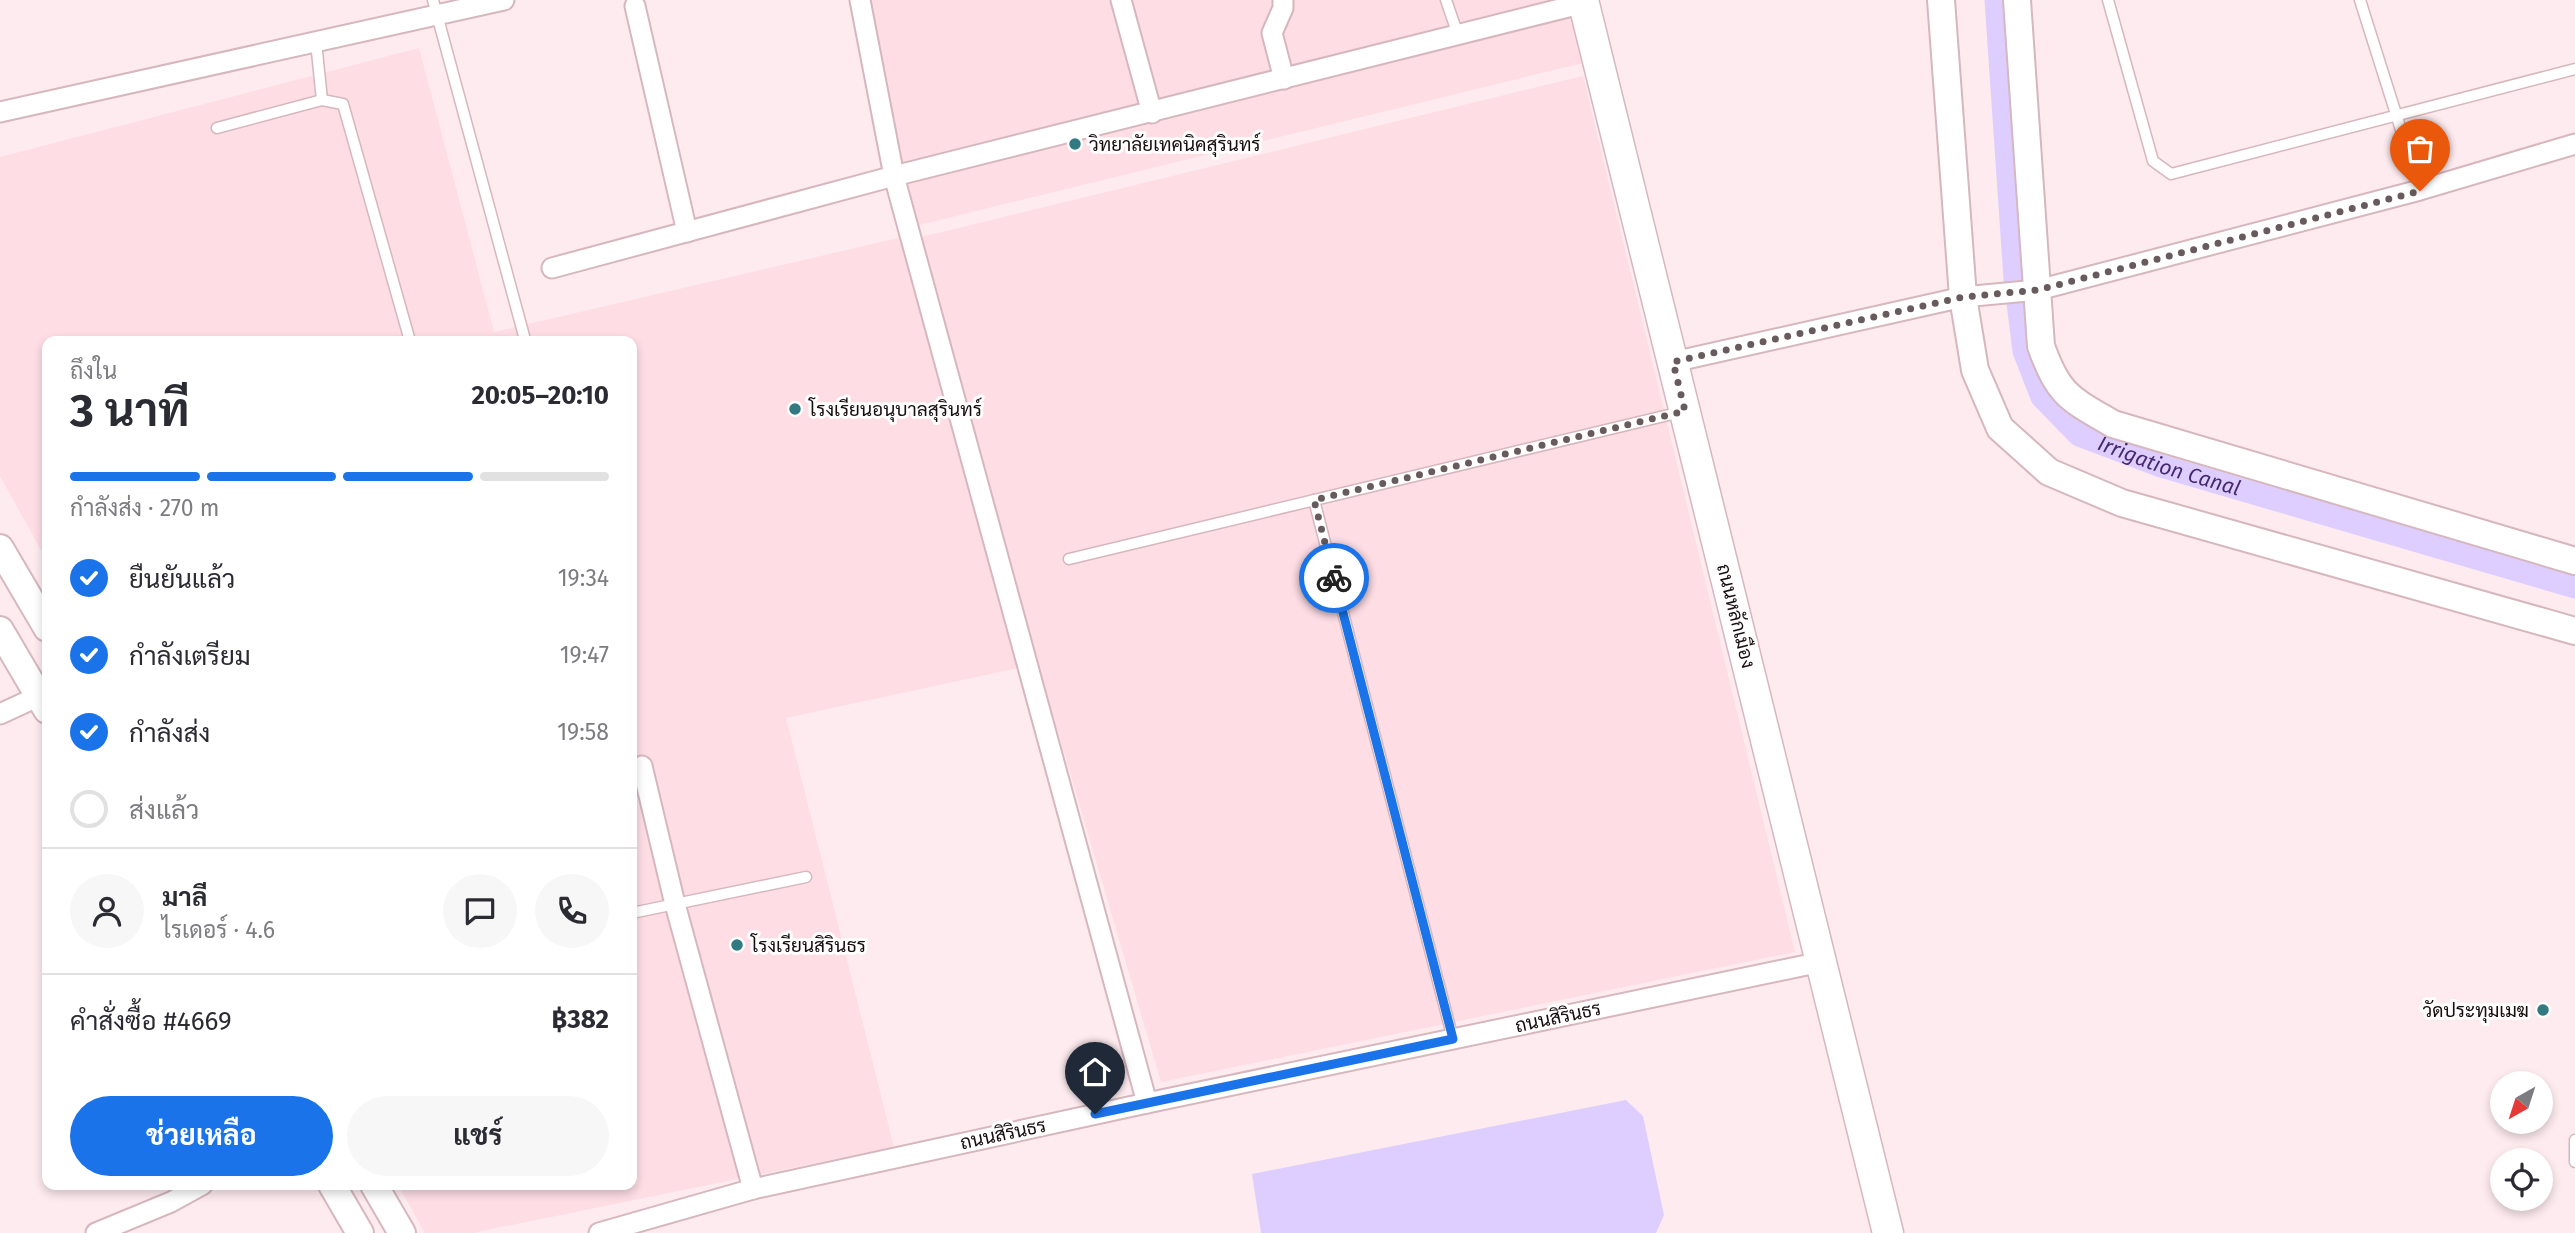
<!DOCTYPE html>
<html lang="th">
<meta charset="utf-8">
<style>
:root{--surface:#fff;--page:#f7f7f7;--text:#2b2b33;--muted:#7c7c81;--line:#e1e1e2;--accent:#1a73e8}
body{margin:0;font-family:"Fira Sans",Sarabun,sans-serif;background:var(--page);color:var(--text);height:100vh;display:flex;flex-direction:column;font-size:26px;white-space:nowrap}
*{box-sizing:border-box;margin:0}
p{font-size:23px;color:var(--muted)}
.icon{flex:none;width:38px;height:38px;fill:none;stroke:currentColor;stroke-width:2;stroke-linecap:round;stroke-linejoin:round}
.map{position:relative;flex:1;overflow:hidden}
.drawer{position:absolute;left:42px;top:336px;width:595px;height:854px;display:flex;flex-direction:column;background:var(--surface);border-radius:14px;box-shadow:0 4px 10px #0003}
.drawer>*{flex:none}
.needle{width:46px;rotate:219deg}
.controls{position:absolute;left:2490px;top:1071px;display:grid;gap:14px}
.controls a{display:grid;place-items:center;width:63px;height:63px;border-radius:50%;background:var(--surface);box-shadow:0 4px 10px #0003;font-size:35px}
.pin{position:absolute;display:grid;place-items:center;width:60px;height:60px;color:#fff;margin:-72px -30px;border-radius:50% 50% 50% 0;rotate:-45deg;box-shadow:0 0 7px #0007}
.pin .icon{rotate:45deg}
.courier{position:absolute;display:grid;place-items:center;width:70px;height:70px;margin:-35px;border:5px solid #1a73e8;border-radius:50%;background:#fff;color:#222;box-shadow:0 2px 9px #0007}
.overview em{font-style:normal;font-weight:700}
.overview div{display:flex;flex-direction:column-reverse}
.overview{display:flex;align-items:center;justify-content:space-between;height:119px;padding:0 28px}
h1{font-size:46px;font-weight:700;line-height:52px}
.bar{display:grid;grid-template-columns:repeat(4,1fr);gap:10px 7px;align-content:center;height:84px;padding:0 28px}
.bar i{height:9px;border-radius:5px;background:var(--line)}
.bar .current{background:var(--accent)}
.bar p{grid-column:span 4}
.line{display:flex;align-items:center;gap:18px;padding:0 28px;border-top:2px solid var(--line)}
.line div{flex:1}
.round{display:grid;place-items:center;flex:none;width:74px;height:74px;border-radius:37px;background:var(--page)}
ol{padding:0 28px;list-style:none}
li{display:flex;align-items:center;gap:21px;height:77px}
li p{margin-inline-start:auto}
li .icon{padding:7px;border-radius:50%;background:var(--accent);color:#fff;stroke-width:4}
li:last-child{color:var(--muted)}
li i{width:38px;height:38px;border:4px solid var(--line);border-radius:50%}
.button{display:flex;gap:14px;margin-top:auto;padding:14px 28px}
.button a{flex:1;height:80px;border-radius:42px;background:var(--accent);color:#fff;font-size:28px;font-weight:700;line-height:80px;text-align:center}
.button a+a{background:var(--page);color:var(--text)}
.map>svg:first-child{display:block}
.built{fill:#fedde5}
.water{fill:#deceff}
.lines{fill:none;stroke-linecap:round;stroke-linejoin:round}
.canal{stroke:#deceff;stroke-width:23}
.lane-casing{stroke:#d6b7be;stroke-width:13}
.street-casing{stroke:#d6b7be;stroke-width:23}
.secondary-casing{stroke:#d6b7be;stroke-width:30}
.primary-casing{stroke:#d6b7be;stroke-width:33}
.lane{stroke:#fff;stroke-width:10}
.street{stroke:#fff;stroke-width:19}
.secondary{stroke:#fff;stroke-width:26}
.primary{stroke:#fff;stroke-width:30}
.done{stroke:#685b5d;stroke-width:7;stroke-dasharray:0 12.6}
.route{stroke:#1a73e8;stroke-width:9}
.poi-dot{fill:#317a81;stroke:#fefefe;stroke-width:2.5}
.labels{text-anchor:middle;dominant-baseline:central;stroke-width:6;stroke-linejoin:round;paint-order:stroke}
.poi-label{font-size:19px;fill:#170d0f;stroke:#fefefe;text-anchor:start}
.street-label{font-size:19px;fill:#170d0f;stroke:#fefefe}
.water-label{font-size:21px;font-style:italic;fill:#46296f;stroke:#fefefe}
</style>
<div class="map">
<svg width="2575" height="1233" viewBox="0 0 2575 1233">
<rect width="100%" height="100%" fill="#feebef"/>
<!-- built -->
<g class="built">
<path d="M859 0H1570L1587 62 919 225Z"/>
<path d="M419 48 494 332 911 235 913 239 1583 76 1795 952 1161 1082 915 246 1027 666 786 718 894 1147 472 1233H425L398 1185H632V341H47V561L0 476V157Z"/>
</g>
<!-- water -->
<path class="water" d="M1626 1100 1643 1116 1664 1215 1656 1233H1261L1252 1174Z"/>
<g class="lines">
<!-- canal -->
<path class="canal" id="s1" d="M1996 0 2015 279 2024 351 2042 397 2079 435 2161 466 2575 587"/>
<defs>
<g id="lane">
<path d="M433 0 524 336"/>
<path d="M1446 0 1458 35"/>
<path d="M2108 0 2153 161 2171 174 2575 69"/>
<path d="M2360 0 2420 190"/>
<path d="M316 42 322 100 343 104 410 341"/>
<path d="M217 128 322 100"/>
<path d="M1314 500 1453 1039"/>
<path d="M1069 559 1681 412"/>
<path d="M632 913 806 877"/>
<path d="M2575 1140V1162"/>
</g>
<g id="street">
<path d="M860 0 894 176 1147 1103"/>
<path d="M1121 0 1152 113"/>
<path d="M1283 0V8L1272 33 1284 79"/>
<path d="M635 6 687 232"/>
<path d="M0 112 504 0"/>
<path d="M552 268 894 176 1584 3"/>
<path d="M1673 362 1963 297 2038 290 2420 190 2575 144"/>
<path d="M0 714 39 696"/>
<path d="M642 766 675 904 753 1189"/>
<path d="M96 1233 171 1202 202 1185"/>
<path d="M599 1233 753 1189 1147 1103 1821 962"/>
</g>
<g id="secondary">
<path d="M1941 0 1963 297 1975 370 2000 428 2049 472 2122 503 2575 631"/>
<path d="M2017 0 2041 346C2058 395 2070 399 2113 424L2575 561"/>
<path d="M0 548 47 628"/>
<path d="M0 630 47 710"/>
<path d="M332 1185 360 1233"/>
<path d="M374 1185 402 1233"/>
</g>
<path id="primary" d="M1583 0 1888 1233"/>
</defs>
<!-- lane casing -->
<use href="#lane" class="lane-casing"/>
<!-- street casing -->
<use href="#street" class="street-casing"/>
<!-- secondary casing -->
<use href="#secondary" class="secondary-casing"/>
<!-- primary casing -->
<use href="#primary" class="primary-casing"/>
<!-- lane -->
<use href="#lane" class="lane"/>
<!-- street -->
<use href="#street" class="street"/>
<!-- secondary -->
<use href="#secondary" class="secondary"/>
<!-- primary -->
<use href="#primary" class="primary"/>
</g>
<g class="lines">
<!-- done -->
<path class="done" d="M1334 578 1314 500 1685 411 1673 362 1963 297 2038 290 2420 191"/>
<!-- route -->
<path class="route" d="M1095 1114 1453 1039 1334 578"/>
</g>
<!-- markers -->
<g class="poi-dot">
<circle cx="1075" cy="144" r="7"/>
<circle cx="795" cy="409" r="7"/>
<circle cx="737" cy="945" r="7"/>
<circle cx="2543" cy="1010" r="7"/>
</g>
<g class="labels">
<!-- poi labels -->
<g class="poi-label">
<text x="1089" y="144">วิทยาลัยเทคนิคสุรินทร์</text>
<text x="809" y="409">โรงเรียนอนุบาลสุรินทร์</text>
<text x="751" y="945">โรงเรียนสิรินธร</text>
<text x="2529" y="1010" text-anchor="end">วัดประทุมเมฆ</text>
</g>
<!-- street labels -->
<g class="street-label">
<text transform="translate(1736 616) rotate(76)">ถนนหลักเมือง</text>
<text transform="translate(1558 1017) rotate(-12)">ถนนสิรินธร</text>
<text transform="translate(1003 1134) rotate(-12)">ถนนสิรินธร</text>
</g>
<!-- water labels -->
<g class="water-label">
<text stroke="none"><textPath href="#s1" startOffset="550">Irrigation Canal</textPath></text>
</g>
</g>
</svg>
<div class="controls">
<a><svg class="needle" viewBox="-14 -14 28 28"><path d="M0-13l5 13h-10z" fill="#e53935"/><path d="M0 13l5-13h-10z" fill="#7c7c81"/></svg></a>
<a><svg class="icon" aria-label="locate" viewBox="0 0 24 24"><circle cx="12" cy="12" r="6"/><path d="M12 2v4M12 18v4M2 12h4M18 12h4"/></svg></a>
</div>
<div class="pin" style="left:2420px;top:191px;background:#ea580c"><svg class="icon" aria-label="bag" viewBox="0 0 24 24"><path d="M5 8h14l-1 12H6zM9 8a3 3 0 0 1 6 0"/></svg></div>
<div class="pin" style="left:1095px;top:1114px;background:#1f2937"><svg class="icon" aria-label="home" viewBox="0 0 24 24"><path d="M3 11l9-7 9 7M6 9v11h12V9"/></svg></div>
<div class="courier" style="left:1334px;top:578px"><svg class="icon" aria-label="bike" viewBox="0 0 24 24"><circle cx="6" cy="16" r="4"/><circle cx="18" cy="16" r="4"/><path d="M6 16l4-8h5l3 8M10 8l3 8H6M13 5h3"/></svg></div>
<section class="drawer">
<div class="overview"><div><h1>3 นาที</h1><p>ถึงใน</p></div><em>20:05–20:10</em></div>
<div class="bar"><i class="current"></i><i class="current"></i><i class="current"></i><i></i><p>กำลังส่ง · 270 m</p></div>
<ol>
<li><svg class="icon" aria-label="check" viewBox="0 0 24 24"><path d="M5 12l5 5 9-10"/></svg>ยืนยันแล้ว<p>19:34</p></li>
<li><svg class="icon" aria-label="check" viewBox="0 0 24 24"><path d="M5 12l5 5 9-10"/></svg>กำลังเตรียม<p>19:47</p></li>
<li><svg class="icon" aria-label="check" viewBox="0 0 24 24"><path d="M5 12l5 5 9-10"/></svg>กำลังส่ง<p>19:58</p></li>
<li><i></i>ส่งแล้ว</li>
</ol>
<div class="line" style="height:126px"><a class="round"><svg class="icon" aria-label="person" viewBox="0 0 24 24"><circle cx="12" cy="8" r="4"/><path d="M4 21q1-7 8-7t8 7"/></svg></a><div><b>มาลี</b><p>ไรเดอร์ · 4.6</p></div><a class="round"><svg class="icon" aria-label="chat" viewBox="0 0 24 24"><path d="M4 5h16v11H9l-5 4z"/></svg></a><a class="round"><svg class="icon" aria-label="phone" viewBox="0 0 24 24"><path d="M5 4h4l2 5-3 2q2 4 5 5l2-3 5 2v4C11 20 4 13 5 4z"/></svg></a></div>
<div class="line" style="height:91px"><div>คำสั่งซื้อ #4669</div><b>฿382</b></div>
<div class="button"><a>ช่วยเหลือ</a><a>แชร์</a></div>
</section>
</div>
